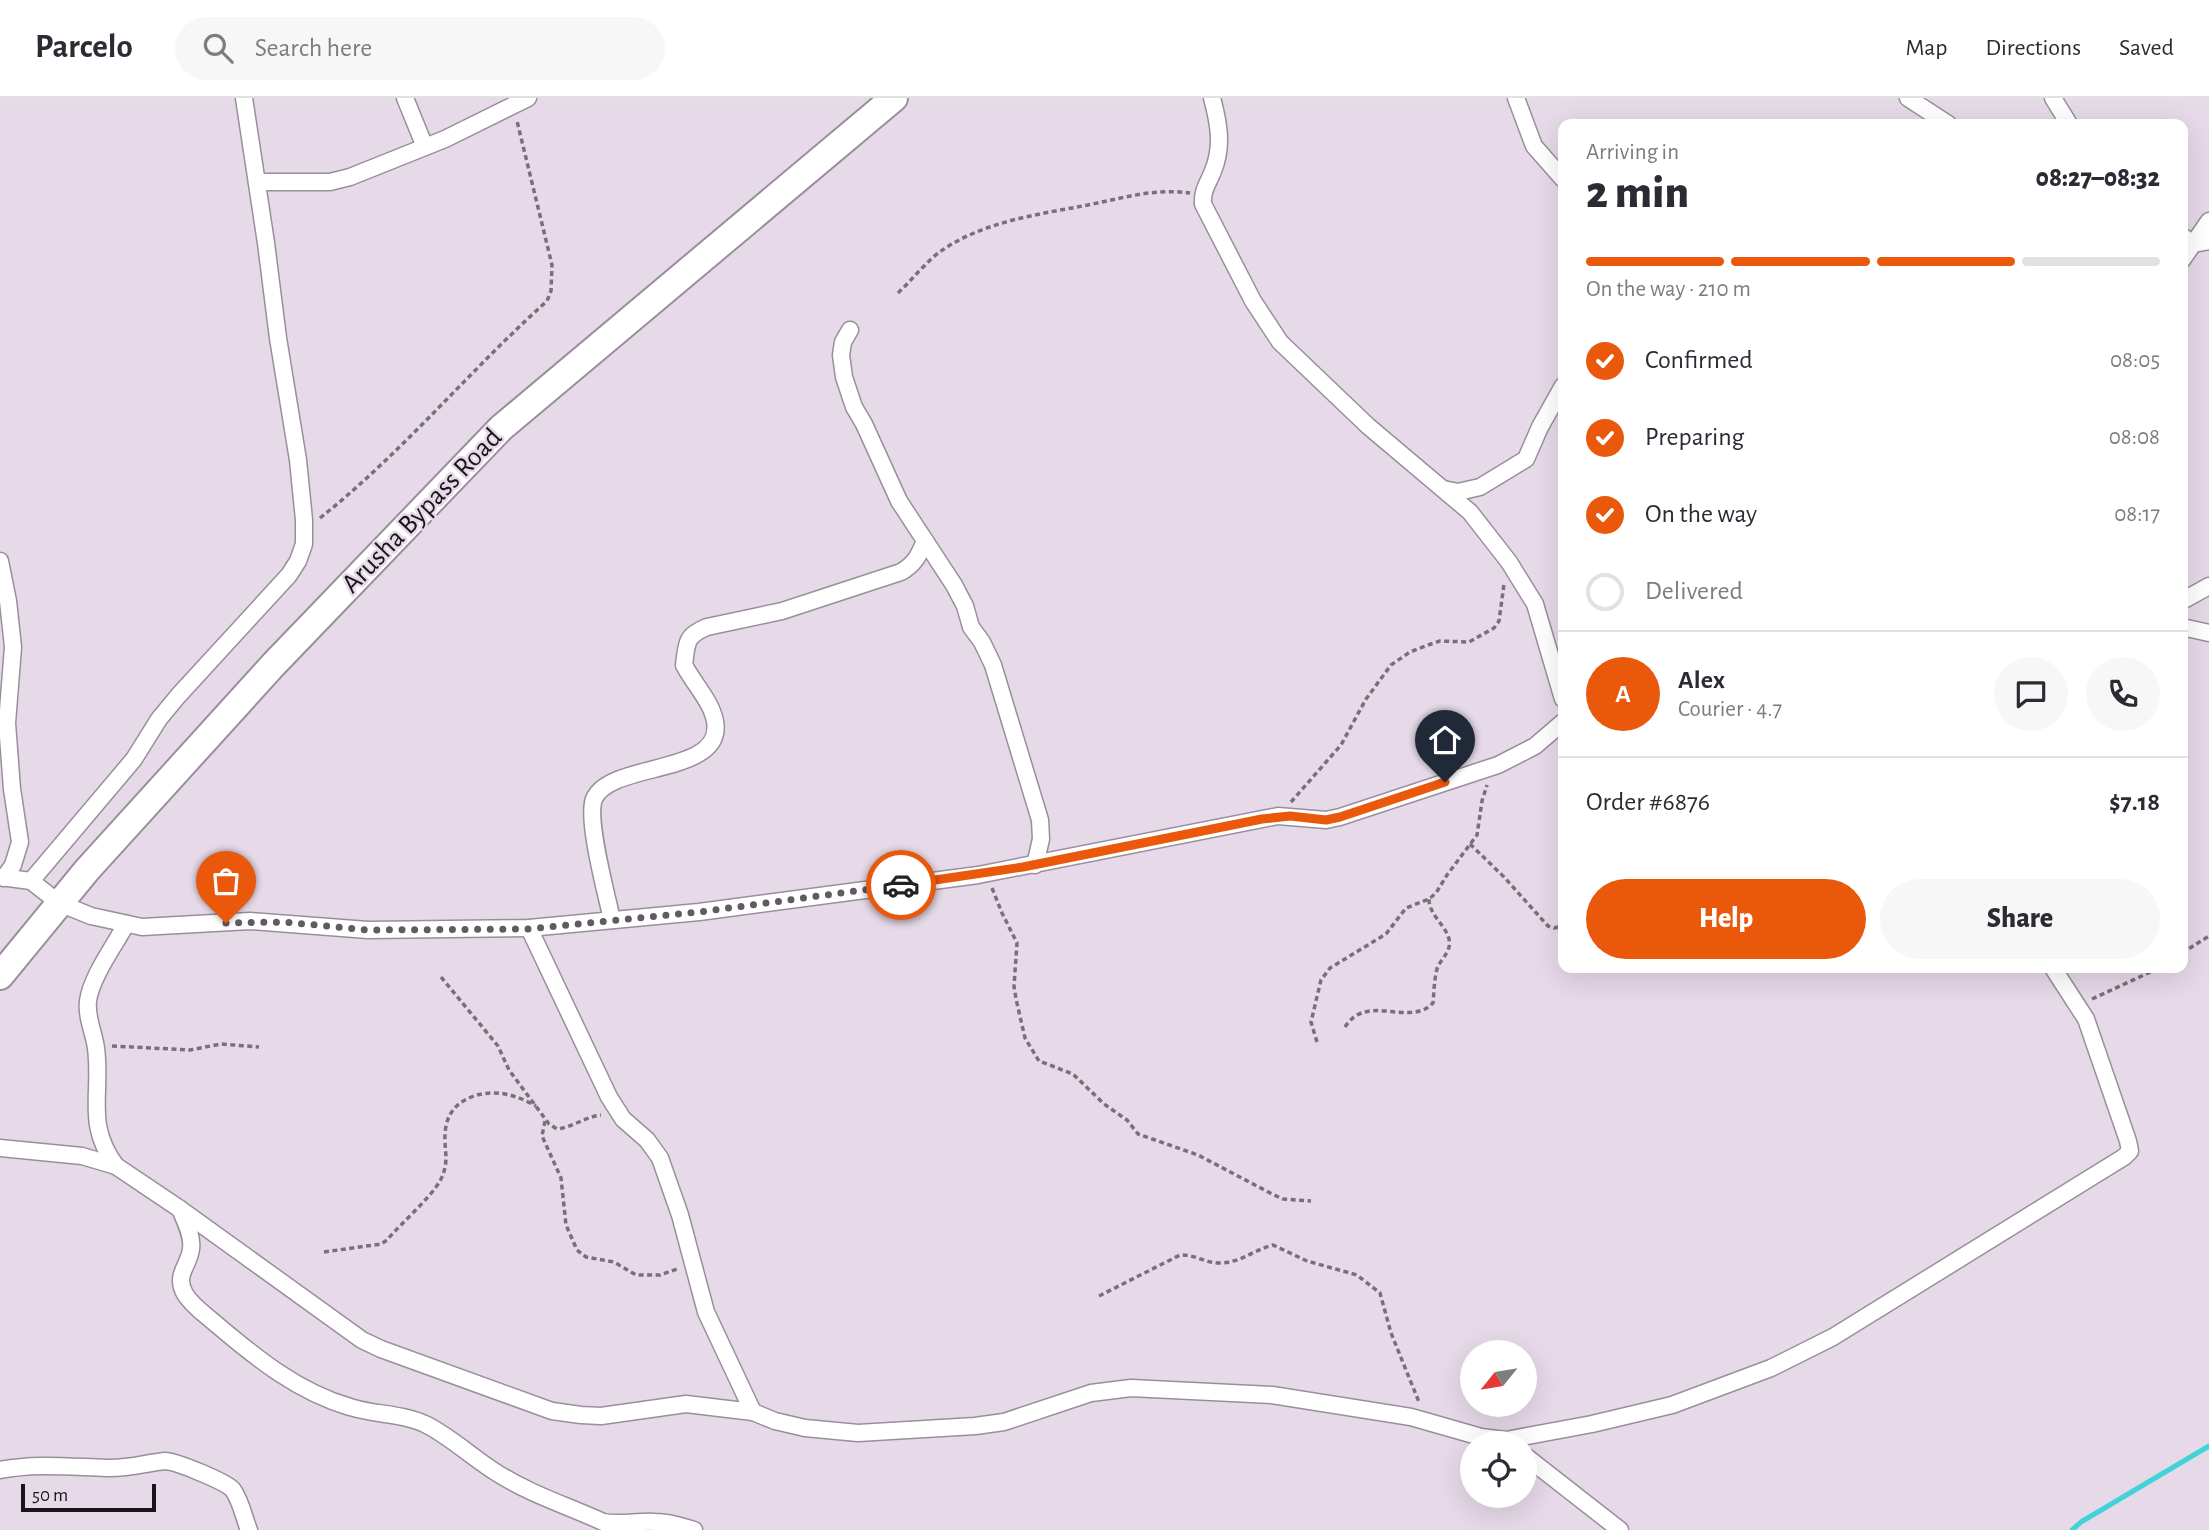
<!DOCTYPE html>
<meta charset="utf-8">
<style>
:root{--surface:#fff;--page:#f7f7f7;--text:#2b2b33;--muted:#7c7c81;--line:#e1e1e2;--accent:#ea580c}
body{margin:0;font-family:"Alegreya Sans",sans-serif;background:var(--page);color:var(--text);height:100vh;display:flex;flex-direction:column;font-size:26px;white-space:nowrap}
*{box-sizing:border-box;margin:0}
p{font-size:23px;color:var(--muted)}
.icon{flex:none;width:38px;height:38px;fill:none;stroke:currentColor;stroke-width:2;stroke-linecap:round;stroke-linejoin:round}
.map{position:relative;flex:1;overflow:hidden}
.sheet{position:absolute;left:1558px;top:21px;width:630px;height:854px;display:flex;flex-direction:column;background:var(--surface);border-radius:14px;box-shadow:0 7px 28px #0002}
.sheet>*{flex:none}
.needle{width:46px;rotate:240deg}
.buttons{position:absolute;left:1460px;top:1242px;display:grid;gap:14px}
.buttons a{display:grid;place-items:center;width:77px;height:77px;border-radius:50%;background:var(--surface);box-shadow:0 7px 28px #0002;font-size:35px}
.scale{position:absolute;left:21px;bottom:18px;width:135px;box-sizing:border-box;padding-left:7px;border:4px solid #19151a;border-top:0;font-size:19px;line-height:24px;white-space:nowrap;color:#19151a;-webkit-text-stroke:5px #e6d9e8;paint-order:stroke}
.pin{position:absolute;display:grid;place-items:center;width:60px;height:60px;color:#fff;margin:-72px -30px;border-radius:50% 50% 50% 0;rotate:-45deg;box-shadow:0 0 7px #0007}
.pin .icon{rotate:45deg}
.courier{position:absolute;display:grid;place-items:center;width:70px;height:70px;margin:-35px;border:5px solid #ea580c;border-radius:50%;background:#fff;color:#222;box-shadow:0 2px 9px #0007}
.head em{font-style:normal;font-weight:800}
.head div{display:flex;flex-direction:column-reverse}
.head{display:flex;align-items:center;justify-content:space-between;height:119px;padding:0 28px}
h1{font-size:46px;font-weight:800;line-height:52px}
.bar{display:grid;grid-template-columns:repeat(4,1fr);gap:10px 7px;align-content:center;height:84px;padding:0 28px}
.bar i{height:9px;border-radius:5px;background:var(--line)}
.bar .selected{background:var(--accent)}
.bar p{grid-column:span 4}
.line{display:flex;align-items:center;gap:18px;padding:0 28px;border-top:2px solid var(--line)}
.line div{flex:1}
.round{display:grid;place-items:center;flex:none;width:74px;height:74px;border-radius:37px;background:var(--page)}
ol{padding:0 28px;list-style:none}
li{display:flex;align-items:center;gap:21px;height:77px}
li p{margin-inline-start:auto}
li .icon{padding:7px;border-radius:50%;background:var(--accent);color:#fff;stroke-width:4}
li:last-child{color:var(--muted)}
li i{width:38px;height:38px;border:4px solid var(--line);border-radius:50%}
.button{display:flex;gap:14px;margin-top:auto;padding:14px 28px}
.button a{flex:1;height:80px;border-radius:42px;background:var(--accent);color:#fff;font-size:28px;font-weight:800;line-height:80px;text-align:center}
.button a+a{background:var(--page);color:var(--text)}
header{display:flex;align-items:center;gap:42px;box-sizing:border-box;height:98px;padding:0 35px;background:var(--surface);border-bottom:2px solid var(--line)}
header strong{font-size:33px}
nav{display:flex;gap:38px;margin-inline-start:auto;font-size:24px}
.search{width:490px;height:63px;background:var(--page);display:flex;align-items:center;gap:18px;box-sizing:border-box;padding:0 24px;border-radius:38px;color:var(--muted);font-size:26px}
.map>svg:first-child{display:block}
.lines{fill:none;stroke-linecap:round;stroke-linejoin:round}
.stream{stroke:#41d3d7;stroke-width:5}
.minor-casing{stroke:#9a8e9d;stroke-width:19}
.primary-casing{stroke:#9a8e9d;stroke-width:30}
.path{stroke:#787079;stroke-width:3.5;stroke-dasharray:5 3.5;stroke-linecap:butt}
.minor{stroke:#fff;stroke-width:16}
.primary{stroke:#fff;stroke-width:26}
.done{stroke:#615a62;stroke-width:7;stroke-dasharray:0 12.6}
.route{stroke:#ea580c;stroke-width:9}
.labels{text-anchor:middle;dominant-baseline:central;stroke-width:5;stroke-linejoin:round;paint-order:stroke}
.street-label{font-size:28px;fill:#19151a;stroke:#e6d9e8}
</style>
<header>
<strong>Parcelo</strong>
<div class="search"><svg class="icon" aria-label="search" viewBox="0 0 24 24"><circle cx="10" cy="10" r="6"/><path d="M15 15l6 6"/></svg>Search here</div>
<nav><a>Map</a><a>Directions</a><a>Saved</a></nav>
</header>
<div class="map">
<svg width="2209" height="1432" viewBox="0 0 2209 1432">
<rect width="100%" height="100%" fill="#e6d9e8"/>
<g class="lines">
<!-- stream -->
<path class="stream" d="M2072 1432 2081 1424 2209 1348"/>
<defs>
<g id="minor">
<path d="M405 0 425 49"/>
<path d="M1212 0C1219 26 1223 48 1213 73 1208 86 1202 92 1203 106L1253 203 1280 244 1368 328 1470 414 1509 464 1535 506 1563 601"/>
<path d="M1516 0 1534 48 1563 81"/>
<path d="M1908 0 1948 26"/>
<path d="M2053 0 2069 26"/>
<path d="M257 84H330L350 79 445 41 528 0"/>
<path d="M2182 138 2193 146 2209 143"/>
<path d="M2182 162 2209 123"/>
<path d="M850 232 843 244 841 257 844 279 854 309 864 326 899 403 954 487 965 508 971 529 982 544 993 567 1040 722 1041 741 1035 767"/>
<path d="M1443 391 1458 394 1480 389 1526 361 1540 329 1563 288"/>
<path d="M0 463 8 503 13 549 7 625 12 691 20 744 13 767 4 780"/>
<path d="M2182 503 2209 488"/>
<path d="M2182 529 2209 535"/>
<path d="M0 779 31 783 59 805 91 818 142 829 250 823 368 832 529 830 699 814 978 777 1278 718 1326 722 1340 719 1498 667 1535 648 1563 624"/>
<path d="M31 783 134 661 159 621 178 598 289 477 298 463 304 446V422L298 362 278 240 266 145 244 0"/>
<path d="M612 822C607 798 586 722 594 701 610 663 725 678 715 623 711 603 694 586 684 567 687 545 685 538 707 529L782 513 901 474C915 466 919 457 925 443"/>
<path d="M529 830 609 999 623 1021 647 1042 660 1060 680 1117 706 1214 753 1314"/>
<path d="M0 1050 82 1058 116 1068 180 1111 362 1242 381 1251 552 1313 581 1317 601 1318 686 1306 753 1314 775 1323 805 1330 858 1335 975 1328 1004 1324 1091 1295 1131 1290 1272 1297 1411 1319 1481 1339 1506 1342 1592 1326 1672 1307 1771 1270 1833 1239 2124 1059 2130 1053 2128 1043 2086 921 2053 870"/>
<path d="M116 1068C85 1026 102 997 96 950 94 935 86 919 88 903 91 879 115 847 126 826"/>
<path d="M180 1111C185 1123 193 1138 191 1151 189 1168 174 1177 185 1196 192 1208 206 1217 216 1226 256 1260 298 1294 350 1309 375 1317 403 1315 427 1327 452 1340 473 1360 497 1375 530 1396 568 1408 603 1424 620 1427 637 1423 655 1424 668 1424 681 1428 694 1432"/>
<path d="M1524 1357 1620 1432"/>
<path d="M0 1372C36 1365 71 1369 107 1370 127 1371 146 1365 165 1363 175 1363 227 1384 233 1392 241 1403 244 1420 249 1432"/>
</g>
<path id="primary" d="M0 878 87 772 274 566 501 330 894 0"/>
</defs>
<!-- minor casing -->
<use href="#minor" class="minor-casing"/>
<!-- primary casing -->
<use href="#primary" class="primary-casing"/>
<!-- path -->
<g class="path">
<path d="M898 195C913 181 927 162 944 151 986 123 1040 116 1088 107 1123 100 1154 90 1190 95"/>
<path d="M320 420C402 355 469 273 547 203L551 193 552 167 517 23"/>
<path d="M1291 704 1341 647 1366 601 1391 567 1410 554 1431 546 1440 543 1469 544 1494 530 1499 523 1504 486"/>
<path d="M1470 746 1504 779 1548 828 1554 830 1563 828"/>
<path d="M992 790 1002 815 1017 845 1014 888 1016 901 1025 940 1039 963 1073 976 1104 1006 1127 1022 1138 1036 1198 1057 1274 1097 1283 1101 1311 1103"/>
<path d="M2182 855 2209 838"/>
<path d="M441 879 498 948 509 972 549 1026 557 1031C573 1029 585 1019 601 1017"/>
<path d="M2092 901 2159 870"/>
<path d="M1345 929C1367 894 1409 930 1433 905 1434 895 1434 882 1437 871 1440 861 1452 854 1449 841 1445 826 1429 817 1429 801"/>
<path d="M1317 944 1311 924 1321 882 1330 870 1386 836 1406 810 1429 801 1436 795 1447 777 1477 737 1482 703 1487 687"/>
<path d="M112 948 190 952 221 946 259 949"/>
<path d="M545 1023 542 1038 561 1080 566 1127 577 1152 586 1159 614 1164 636 1177H660L677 1171"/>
<path d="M324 1154 381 1146 387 1142C401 1125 432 1099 441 1081 451 1060 442 1050 446 1028 452 997 490 989 516 999 523 1001 530 1005 536 1008"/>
<path d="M1099 1198 1180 1157C1194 1156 1205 1165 1219 1165 1241 1165 1253 1152 1273 1147L1307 1163 1357 1177 1380 1195 1391 1235 1419 1304"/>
</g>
<!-- minor -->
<use href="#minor" class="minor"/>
<!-- primary -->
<use href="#primary" class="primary"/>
</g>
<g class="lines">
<!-- done -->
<path class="done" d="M226 825 284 824 368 832 529 831 699 814 901 787"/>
<!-- route -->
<path class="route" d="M901 787 1023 769 1262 721 1290 718 1326 722 1340 719 1445 684"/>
</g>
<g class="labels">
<!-- street labels -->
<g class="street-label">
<text transform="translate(422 413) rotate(-46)">Arusha Bypass Road</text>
</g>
</g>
</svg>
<div class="buttons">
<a><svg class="needle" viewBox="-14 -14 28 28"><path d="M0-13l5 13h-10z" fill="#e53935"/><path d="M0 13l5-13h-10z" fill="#7c7c81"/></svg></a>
<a><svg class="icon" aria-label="locate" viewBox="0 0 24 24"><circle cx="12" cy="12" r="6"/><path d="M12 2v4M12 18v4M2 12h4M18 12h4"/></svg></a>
</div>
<div class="scale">50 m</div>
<div class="pin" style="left:226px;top:825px;background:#ea580c"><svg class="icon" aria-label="bag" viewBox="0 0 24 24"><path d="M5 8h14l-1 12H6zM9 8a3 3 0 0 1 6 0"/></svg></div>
<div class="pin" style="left:1445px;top:684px;background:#1f2937"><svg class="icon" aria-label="home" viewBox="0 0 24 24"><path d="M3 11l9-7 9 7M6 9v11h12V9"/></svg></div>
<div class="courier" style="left:901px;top:787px"><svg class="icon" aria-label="car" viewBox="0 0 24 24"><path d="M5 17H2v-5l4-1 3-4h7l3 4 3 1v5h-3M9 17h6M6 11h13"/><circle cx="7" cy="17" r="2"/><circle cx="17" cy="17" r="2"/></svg></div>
<section class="sheet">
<div class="head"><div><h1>2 min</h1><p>Arriving in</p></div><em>08:27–08:32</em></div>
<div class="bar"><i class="selected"></i><i class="selected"></i><i class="selected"></i><i></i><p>On the way · 210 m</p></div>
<ol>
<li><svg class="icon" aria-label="check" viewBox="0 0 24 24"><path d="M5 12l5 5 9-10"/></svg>Confirmed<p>08:05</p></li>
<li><svg class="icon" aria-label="check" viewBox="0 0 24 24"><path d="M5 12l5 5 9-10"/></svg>Preparing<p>08:08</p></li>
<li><svg class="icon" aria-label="check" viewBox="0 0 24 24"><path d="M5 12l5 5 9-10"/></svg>On the way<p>08:17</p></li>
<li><i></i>Delivered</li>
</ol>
<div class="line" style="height:126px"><b class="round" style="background:var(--accent);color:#fff">A</b><div><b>Alex</b><p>Courier · 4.7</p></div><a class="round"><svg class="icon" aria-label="chat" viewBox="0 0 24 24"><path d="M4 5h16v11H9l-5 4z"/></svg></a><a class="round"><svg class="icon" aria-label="phone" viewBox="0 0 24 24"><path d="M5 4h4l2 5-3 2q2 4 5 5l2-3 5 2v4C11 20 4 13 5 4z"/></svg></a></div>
<div class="line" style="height:91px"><div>Order #6876</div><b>$7.18</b></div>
<div class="button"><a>Help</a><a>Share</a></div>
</section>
</div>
